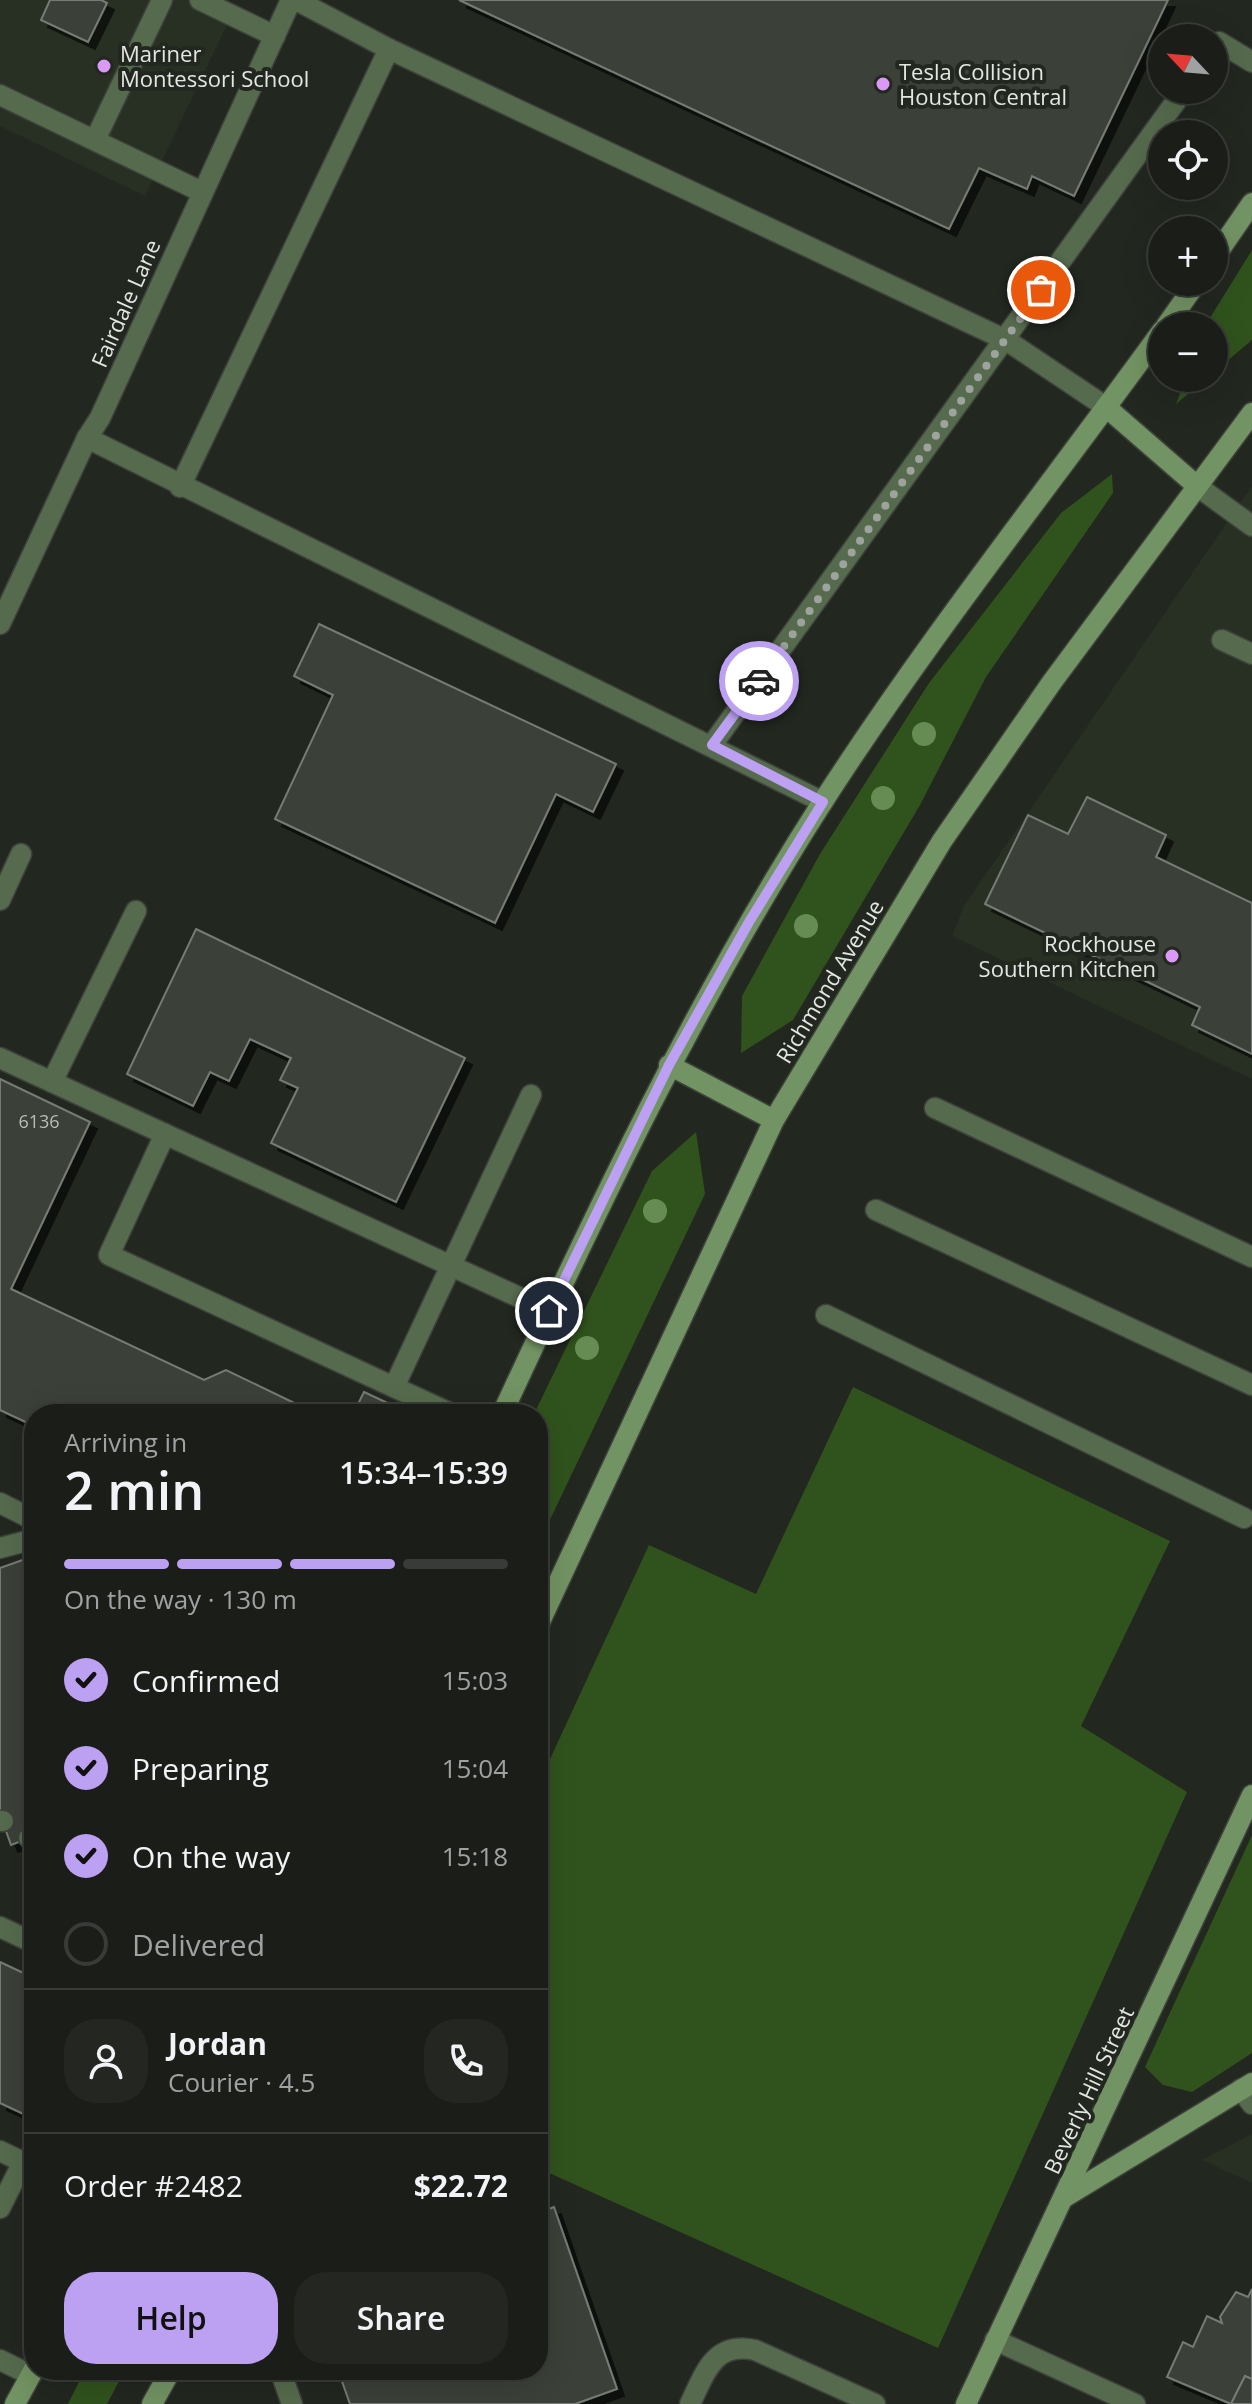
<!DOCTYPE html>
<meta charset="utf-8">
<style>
:root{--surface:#1a1d18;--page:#232621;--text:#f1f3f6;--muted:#9fa2a2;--line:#383b37;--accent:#bca0f2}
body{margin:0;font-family:"Open Sans",sans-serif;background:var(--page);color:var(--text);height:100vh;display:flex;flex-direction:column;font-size:30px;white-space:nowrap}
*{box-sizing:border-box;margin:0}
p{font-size:26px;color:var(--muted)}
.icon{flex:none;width:44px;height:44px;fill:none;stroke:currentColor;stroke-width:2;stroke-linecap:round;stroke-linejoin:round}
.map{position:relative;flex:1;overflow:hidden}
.panel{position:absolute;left:24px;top:1404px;width:524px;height:976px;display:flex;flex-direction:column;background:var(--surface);border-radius:32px;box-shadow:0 8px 32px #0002,0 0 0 2px var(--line)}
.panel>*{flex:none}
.needle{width:52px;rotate:296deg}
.fabs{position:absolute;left:1148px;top:24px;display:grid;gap:16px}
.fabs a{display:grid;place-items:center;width:80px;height:80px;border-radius:50%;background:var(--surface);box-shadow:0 8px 32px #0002,0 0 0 2px var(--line);font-size:40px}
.pin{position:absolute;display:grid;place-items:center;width:68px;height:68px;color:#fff;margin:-34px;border:4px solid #fff;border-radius:50%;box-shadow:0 2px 8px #0007}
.courier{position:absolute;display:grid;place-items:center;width:80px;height:80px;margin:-40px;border:6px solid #bca0f2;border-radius:50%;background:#fff;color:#222;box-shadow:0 2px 10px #0007}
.overview em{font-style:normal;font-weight:600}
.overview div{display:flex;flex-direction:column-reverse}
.overview{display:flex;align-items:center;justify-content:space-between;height:136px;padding:0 40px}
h1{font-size:52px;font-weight:600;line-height:60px}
.bar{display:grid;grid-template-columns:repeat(4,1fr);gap:12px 8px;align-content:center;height:96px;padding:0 40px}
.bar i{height:10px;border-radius:6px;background:var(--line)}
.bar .on{background:var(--accent)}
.bar p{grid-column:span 4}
.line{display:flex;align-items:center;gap:20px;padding:0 40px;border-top:2px solid var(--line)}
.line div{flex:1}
.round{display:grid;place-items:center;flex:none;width:84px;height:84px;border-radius:32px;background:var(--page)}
ol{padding:0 40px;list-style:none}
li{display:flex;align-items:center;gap:24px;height:88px}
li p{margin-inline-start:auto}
li .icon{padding:8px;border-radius:50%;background:var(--accent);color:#111;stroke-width:4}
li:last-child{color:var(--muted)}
li i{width:44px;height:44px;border:4px solid var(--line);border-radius:50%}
.cta{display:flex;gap:16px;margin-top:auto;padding:16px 40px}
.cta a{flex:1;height:92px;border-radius:32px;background:var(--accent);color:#111;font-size:32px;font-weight:600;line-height:92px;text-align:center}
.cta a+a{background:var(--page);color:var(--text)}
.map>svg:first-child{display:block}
.built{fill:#283024}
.green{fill:#30531d}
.building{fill:#3a3f38;stroke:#767c74;stroke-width:2;filter:url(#shadow)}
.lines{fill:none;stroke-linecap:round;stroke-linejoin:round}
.lane-casing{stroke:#3d423b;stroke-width:23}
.street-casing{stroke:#3d423b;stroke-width:23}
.secondary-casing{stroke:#3d423b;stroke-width:23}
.lane{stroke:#566b4d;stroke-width:20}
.street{stroke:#566b4d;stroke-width:20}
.secondary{stroke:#729363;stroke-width:20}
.tree{fill:#668c53}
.done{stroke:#9fa39e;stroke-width:8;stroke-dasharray:0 14.4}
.route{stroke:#bca0f2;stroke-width:10}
.poi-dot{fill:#db99f5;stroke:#222720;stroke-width:3}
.labels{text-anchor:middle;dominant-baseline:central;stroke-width:8;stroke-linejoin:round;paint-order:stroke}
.number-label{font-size:18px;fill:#b9bcb8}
.poi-label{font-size:22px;fill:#e3e6e2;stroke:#222720;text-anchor:start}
.street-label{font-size:22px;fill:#e3e6e2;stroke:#222720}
</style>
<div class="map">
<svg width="1252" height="2404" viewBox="0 0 1252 2404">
<defs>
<filter id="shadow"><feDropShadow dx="7" dy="7" stdDeviation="0" flood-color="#0009"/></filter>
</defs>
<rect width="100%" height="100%" fill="#222720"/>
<!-- built -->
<g class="built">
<path d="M0 0H224L236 6 145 196 0 126Z"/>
<path d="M1252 486V1079L952 936 964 906Z"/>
<path d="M1252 2134V2183L1202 2160Z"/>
</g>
<!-- green -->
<g class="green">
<path d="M1252 250V340L1214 372V326H1205Z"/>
<path d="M1186 378H1207L1176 404Z"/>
<path d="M1112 474 1113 493 986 677 920 805 793 1020 741 1053 742 996 820 854 929 683 1061 513Z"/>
<path d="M696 1132 705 1194 538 1545V1414H534L652 1171Z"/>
<path d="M853 1387 1170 1541 1081 1726 1187 1792 938 2348 538 2168V1785L649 1545 756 1594Z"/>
<path d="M1252 1835V2053L1192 2092 1163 2085 1145 2067Z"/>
<path d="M85 2370H125L107 2404H68Z"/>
</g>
<!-- building -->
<g class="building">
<path d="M50 0H101L107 3 88 42 41 20Z"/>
<path d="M459 0H1168L1074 196 1032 176 1027 189 979 168 949 229Z"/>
<path d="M319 624 616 764 593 812 556 794 495 923 275 819 333 695 294 676Z"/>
<path d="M1087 797 1166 835 1156 857 1252 903V1054L1192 1025 1200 1007 985 904 1028 815 1068 834Z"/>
<path d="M196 929 465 1058 396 1202 271 1143 298 1088 280 1080 291 1058 250 1039 229 1081 210 1072 193 1106 127 1074Z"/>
<path d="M0 1079 90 1122 11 1289 204 1380 226 1370 317 1414H34V1426L0 1410Z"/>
<path d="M364 1392 411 1414H353Z"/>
<path d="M34 1556V1836L11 1845 0 1814V1568Z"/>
<path d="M0 1962 34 1978V2119L0 2103Z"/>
<path d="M554 2207 617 2389 575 2404H350L338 2370H538V2213Z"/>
<path d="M1252 2289V2379L1245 2376 1231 2404 1167 2377 1183 2342 1193 2347 1207 2316 1222 2323 1220 2317 1236 2292 1248 2297Z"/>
<path d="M1245 2376 1252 2379V2404H1231Z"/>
</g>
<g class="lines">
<defs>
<g id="lane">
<path d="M200 0 275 36"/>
<path d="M296 0 389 49 1006 340 1106 407"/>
<path d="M1214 48 1219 42 1252 62"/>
<path d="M0 95 202 192"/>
<path d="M95 140 162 0"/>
<path d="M87 438 823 802"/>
<path d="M1197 486 1252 526"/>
<path d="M180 487 389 49"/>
<path d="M1222 640 1252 654"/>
<path d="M712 745 1184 90"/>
<path d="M0 900 21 854"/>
<path d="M0 1058 549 1311"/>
<path d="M52 1082 136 911"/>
<path d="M935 1108 1252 1257"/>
<path d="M165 1134 109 1255 452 1414"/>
<path d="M876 1210 1252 1385"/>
<path d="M826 1315 1244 1518"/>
<path d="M394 1387 531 1095"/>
<path d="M0 1503 34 1520"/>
<path d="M0 1548 34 1539"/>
<path d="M0 1821H3"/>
<path d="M29 1838 34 1841"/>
<path d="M0 1927 34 1943"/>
<path d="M1241 2089 1252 2104"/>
<path d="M0 2151 23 2162 0 2208"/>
<path d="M995 2340 1135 2404"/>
<path d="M0 2360 31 2375"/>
<path d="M280 2370 292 2404"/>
<path d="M690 2404C705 2373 714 2341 755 2350L875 2404"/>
</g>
<path id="street" d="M0 624 87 438 100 418 291 0"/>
<g id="secondary">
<path d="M1214 258 1252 203"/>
<path d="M1166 326 1197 282"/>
<path d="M1106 407 1197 486"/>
<path d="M669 1065 774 1120"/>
<path d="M502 1414C599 1205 697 998 822 803 927 640 1048 488 1162 331"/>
<path d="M538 1626 774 1120 942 841 1052 682 1252 413"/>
<path d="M1065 2197 1252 2083"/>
<path d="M15 2404 34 2369"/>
<path d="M152 2404 171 2370"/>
<path d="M966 2404 1252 1795"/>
</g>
</defs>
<!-- lane casing -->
<use href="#lane" class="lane-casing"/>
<!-- street casing -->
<use href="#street" class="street-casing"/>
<!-- secondary casing -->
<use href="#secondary" class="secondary-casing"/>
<!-- lane -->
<use href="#lane" class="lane"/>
<!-- street -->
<use href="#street" class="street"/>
<!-- secondary -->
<use href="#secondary" class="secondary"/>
</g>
<!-- trees -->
<g class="tree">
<circle cx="924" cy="734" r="12"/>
<circle cx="883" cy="798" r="12"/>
<circle cx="806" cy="926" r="12"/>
<circle cx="655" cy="1211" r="12"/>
<circle cx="587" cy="1348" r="12"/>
</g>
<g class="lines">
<!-- done -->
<path class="done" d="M759 681 1041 290"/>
<!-- route -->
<path class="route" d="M549 1311 669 1065 749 922 823 802 712 745 759 681"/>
</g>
<!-- markers -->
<g class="poi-dot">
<circle cx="104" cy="66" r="8"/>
<circle cx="883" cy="84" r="8"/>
<circle cx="1172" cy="956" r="8"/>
</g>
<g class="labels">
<!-- number labels -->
<g class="number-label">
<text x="39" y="1121">6136</text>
</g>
<!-- poi labels -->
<g class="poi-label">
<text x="120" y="53">Mariner<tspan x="120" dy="25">Montessori School</tspan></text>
<text x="899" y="71">Tesla Collision<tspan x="899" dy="25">Houston Central</tspan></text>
<text x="1156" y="943" text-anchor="end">Rockhouse<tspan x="1156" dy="25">Southern Kitchen</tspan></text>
</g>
<!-- street labels -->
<g class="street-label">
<text transform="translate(125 303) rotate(-66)">Fairdale Lane</text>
<text transform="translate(829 981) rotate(-59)">Richmond Avenue</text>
<text transform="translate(1088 2090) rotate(-65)">Beverly Hill Street</text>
</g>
</g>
</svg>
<div class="fabs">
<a><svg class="needle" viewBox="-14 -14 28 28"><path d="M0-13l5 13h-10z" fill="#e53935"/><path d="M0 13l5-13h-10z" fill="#9fa2a2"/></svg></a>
<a><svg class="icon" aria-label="locate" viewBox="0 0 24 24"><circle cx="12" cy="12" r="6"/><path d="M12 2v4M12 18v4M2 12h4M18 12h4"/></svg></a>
<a>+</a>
<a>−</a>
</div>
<div class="pin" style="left:1041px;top:290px;background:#ea580c"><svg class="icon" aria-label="bag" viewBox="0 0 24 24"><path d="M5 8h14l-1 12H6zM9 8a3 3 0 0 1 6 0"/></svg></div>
<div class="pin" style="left:549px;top:1311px;background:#1f2937"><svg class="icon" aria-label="home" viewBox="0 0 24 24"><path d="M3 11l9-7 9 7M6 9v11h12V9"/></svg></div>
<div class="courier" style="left:759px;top:681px"><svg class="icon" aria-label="car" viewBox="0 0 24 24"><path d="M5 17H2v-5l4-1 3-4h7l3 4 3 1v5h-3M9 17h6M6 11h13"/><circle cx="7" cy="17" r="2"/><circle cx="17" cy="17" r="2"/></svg></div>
<section class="panel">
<div class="overview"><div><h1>2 min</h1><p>Arriving in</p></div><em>15:34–15:39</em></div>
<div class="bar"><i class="on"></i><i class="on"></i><i class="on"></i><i></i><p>On the way · 130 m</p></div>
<ol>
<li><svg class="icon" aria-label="check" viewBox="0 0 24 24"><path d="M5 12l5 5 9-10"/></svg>Confirmed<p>15:03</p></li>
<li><svg class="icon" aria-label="check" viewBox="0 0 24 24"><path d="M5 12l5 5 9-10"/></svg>Preparing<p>15:04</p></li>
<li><svg class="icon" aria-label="check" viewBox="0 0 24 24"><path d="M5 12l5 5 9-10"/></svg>On the way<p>15:18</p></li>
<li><i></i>Delivered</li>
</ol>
<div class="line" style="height:144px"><a class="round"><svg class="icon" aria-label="person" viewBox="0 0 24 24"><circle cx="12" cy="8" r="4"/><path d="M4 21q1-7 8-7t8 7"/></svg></a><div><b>Jordan</b><p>Courier · 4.5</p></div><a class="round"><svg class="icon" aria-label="phone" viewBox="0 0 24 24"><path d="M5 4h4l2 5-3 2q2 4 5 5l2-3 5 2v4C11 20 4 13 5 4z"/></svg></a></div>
<div class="line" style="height:104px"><div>Order #2482</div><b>$22.72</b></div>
<div class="cta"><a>Help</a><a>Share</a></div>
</section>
</div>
